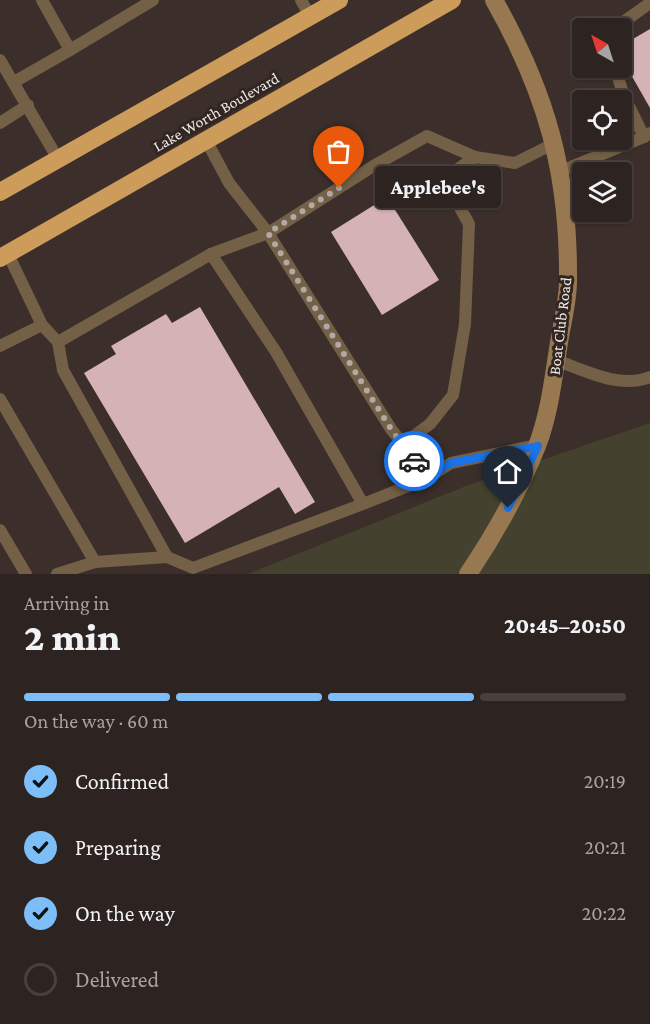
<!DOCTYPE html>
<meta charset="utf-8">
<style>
:root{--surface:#2d2320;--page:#392f2d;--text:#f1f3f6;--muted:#a7a4a5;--line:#48403e;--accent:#7dbef9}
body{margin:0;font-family:"Crimson Pro",serif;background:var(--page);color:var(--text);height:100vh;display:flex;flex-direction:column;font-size:22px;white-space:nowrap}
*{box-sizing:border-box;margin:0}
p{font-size:20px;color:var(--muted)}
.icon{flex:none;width:33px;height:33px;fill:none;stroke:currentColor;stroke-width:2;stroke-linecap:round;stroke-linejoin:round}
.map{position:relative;height:574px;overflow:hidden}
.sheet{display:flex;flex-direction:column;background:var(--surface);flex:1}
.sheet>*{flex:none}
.needle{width:39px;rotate:321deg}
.controls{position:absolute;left:572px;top:18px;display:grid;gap:12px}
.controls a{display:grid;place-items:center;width:60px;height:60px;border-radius:6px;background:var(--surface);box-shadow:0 2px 4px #0004,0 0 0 2px var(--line);font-size:30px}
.pin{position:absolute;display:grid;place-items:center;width:51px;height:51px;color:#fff;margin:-62px -26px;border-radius:50% 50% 50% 0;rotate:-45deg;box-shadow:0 0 6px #0007}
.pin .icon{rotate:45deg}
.courier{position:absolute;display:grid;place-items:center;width:60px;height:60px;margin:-30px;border:4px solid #1a73e8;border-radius:50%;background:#fff;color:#222;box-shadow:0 2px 8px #0007}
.bubble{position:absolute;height:42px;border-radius:6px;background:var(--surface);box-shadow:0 2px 4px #0004,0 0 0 2px var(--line);font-size:20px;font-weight:800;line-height:42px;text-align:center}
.overview em{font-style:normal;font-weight:800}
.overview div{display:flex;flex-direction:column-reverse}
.overview{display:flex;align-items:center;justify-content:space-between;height:102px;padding:0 24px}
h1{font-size:39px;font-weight:800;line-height:45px}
.bar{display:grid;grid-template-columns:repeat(4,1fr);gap:9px 6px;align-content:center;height:72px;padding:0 24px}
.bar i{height:8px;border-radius:4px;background:var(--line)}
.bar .current{background:var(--accent)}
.bar p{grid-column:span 4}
ol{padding:0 24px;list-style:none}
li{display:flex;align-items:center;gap:18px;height:66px}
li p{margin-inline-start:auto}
li .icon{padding:6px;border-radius:50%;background:var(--accent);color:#111;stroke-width:4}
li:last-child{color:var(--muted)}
li i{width:33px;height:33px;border:3px solid var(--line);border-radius:50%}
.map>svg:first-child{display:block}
.green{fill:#44422e}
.building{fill:#d5b2b6}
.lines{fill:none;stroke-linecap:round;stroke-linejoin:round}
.lane{stroke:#746047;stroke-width:12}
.secondary{stroke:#987850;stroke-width:18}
.highway{stroke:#cd9c5b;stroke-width:18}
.done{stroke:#b2a8a5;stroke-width:6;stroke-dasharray:0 10.8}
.route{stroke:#1a73e8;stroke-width:8}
.labels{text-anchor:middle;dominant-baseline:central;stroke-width:6;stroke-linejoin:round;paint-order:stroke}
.street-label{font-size:16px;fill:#f2e9e6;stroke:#312621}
</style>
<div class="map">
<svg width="650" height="574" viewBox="0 0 650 574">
<rect width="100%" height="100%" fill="#3c2f2b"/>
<!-- green -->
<path class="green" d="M650 423V574H248L466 486Z"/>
<!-- building -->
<g class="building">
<path d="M650 29V108L621 57V46Z"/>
<path d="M387 197 439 280 382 315 331 232Z"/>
<path d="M200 307 315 502 295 514 279 487 185 543 84 373 116 354 111 346 166 314 172 323Z"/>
</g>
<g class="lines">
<!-- lane -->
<g class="lane">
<path d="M42 0 70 50 153 0"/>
<path d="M301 0 310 16"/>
<path d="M615 28 650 3"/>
<path d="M0 60 58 159"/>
<path d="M615 68 624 96 644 137 650 133"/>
<path d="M14 82 70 50"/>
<path d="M0 123 28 105"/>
<path d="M206 140 229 183 268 233 211 254"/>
<path d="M561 171 644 137"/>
<path d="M8 254 42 325"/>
<path d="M0 346 42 325 58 342"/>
<path d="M556 360C586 371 619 389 650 377"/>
<path d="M0 399 95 562"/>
<path d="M403 444 391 429 268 233 375 165 427 136 475 157"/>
<path d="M538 445 451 463 426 479 403 444 430 424 453 395 465 324 469 224 444 179 475 157 515 163 555 143"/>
<path d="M363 504 193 568 167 557 63 370 58 342 211 254 276 352 363 504 426 479"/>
<path d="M0 530 26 574"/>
<path d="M57 574 95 562 167 557"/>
</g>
<!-- secondary -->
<path class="secondary" d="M468 574C495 534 519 491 537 446 549 415 553 381 558 349 561 327 568 303 568 281 569 173 547 94 494 0"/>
<!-- highway -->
<g class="highway">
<path d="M0 192 339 0"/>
<path d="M0 258 452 0"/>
</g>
</g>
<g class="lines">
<!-- done -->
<path class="done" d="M339 188 268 233 391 429 414 461"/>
<!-- route -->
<path class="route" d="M414 461 426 479 451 463 538 446 508 508"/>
</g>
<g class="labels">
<!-- street labels -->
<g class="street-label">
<text transform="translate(216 112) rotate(-30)">Lake Worth Boulevard</text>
<text transform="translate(560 326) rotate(-83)">Boat Club Road</text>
</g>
</g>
</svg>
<div class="controls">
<a><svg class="needle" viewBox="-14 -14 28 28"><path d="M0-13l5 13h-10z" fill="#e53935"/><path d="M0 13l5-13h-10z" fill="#a7a4a5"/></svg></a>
<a><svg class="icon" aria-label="locate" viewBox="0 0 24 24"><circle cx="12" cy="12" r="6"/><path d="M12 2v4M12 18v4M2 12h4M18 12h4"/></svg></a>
<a><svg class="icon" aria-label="layers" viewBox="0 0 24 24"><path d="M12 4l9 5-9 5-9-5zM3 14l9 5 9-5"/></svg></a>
</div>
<div class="pin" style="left:339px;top:188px;background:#ea580c"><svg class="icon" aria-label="bag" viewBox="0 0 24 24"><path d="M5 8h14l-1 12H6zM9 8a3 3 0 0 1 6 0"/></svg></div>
<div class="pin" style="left:508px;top:508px;background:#1f2937"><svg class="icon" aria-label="home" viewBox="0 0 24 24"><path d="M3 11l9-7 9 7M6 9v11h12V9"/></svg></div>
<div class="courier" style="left:414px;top:461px"><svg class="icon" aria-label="car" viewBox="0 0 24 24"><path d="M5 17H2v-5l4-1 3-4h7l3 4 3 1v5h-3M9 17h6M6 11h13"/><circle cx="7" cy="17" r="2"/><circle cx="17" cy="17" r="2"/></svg></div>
<div class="bubble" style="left:375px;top:166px;width:126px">Applebee's</div>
</div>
<section class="sheet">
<div class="overview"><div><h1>2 min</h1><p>Arriving in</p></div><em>20:45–20:50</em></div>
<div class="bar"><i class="current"></i><i class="current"></i><i class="current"></i><i></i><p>On the way · 60 m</p></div>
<ol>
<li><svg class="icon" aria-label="check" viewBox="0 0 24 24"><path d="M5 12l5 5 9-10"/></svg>Confirmed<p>20:19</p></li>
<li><svg class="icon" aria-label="check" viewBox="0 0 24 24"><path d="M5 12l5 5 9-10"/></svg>Preparing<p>20:21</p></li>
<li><svg class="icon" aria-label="check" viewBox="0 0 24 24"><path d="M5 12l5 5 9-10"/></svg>On the way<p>20:22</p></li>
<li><i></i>Delivered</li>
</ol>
</section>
